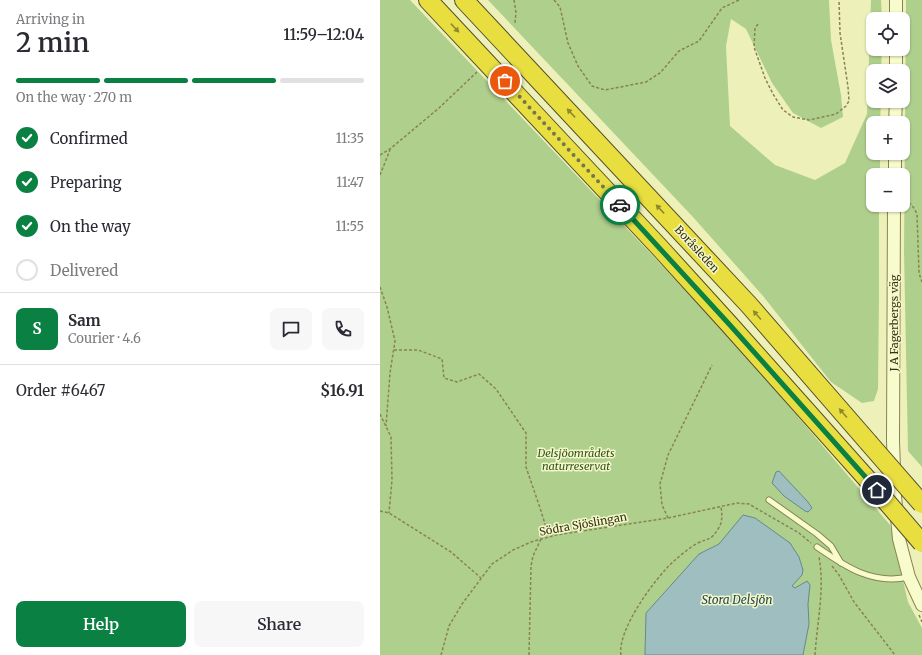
<!DOCTYPE html>
<meta charset="utf-8">
<style>
:root{--surface:#fff;--page:#f7f7f7;--text:#2b2b33;--muted:#7c7c81;--line:#e1e1e2;--accent:#0b8043}
body{margin:0;font-family:Merriweather,serif;background:var(--page);color:var(--text);height:100vh;display:flex;flex-direction:column;font-size:15px;white-space:nowrap}
*{box-sizing:border-box;margin:0}
p{font-size:13px;color:var(--muted)}
.icon{flex:none;width:22px;height:22px;fill:none;stroke:currentColor;stroke-width:2;stroke-linecap:round;stroke-linejoin:round}
.map{position:relative;flex:1;overflow:hidden}
.drawer{display:flex;flex-direction:column;background:var(--surface);width:380px}
.drawer>*{flex:none}
.fabs{position:absolute;left:486px;top:12px;display:grid;gap:8px}
.fabs a{display:grid;place-items:center;width:44px;height:44px;border-radius:8px;background:var(--surface);box-shadow:0 1px 3px #0004;font-size:20px}
.pin{position:absolute;display:grid;place-items:center;width:34px;height:34px;color:#fff;margin:-17px;border:2px solid #fff;border-radius:50%;box-shadow:0 1px 4px #0007}
.courier{position:absolute;display:grid;place-items:center;width:40px;height:40px;margin:-20px;border:3px solid #0b8043;border-radius:50%;background:#fff;color:#222;box-shadow:0 1px 5px #0007}
.head em{font-style:normal;font-weight:600}
.head div{display:flex;flex-direction:column-reverse}
.head{display:flex;align-items:center;justify-content:space-between;height:68px;padding:0 16px}
h1{font-size:26px;font-weight:600;line-height:30px}
.bar{display:grid;grid-template-columns:repeat(4,1fr);gap:6px 4px;align-content:center;height:48px;padding:0 16px}
.bar i{height:5px;border-radius:3px;background:var(--line)}
.bar .on{background:var(--accent)}
.bar p{grid-column:span 4}
.line{display:flex;align-items:center;gap:10px;padding:0 16px;border-top:1px solid var(--line)}
.line div{flex:1}
.round{display:grid;place-items:center;flex:none;width:42px;height:42px;border-radius:8px;background:var(--page)}
ol{padding:0 16px;list-style:none}
li{display:flex;align-items:center;gap:12px;height:44px}
li p{margin-inline-start:auto}
li .icon{padding:4px;border-radius:50%;background:var(--accent);color:#fff;stroke-width:4}
li:last-child{color:var(--muted)}
li i{width:22px;height:22px;border:2px solid var(--line);border-radius:50%}
.primary-button{display:flex;gap:8px;margin-top:auto;padding:8px 16px}
.primary-button a{flex:1;height:46px;border-radius:8px;background:var(--accent);color:#fff;font-size:16px;font-weight:600;line-height:46px;text-align:center}
.primary-button a+a{background:var(--page);color:var(--text)}
main{display:flex;flex:1;min-height:0}
.map>svg:first-child{display:block}
.green{fill:#afcf8d}
.water{fill:#9ebec0;stroke:#66898e}
.lines{fill:none;stroke-linecap:round;stroke-linejoin:round}
.service-casing{stroke:#888353;stroke-width:7}
.tertiary-casing{stroke:#888353;stroke-width:14}
.motorway-casing{stroke:#544d28;stroke-width:20}
.path{stroke:#888353;stroke-width:1.5;stroke-dasharray:3 2;stroke-linecap:butt}
.service{stroke:#f8fbcc;stroke-width:5}
.tertiary{stroke:#f8fbcc;stroke-width:12}
.motorway{stroke:#e9de40;stroke-width:18}
.motorway-bridge-casing{stroke:#544d28;stroke-width:20;stroke-linecap:butt}
.motorway-bridge{stroke:#e9de40;stroke-width:18}
.oneway{fill:#8f882c}
.done{stroke:#757451;stroke-width:4;stroke-dasharray:0 7.2}
.route{stroke:#0b8043;stroke-width:5}
.labels{text-anchor:middle;dominant-baseline:central;stroke-width:3;stroke-linejoin:round;paint-order:stroke}
.street-label{font-size:11px;fill:#353119;stroke:#f4f8c9}
.park-label{font-size:11px;font-style:italic;fill:#32531e;stroke:#f4f8c9}
.water-label{font-size:12px;font-style:italic;fill:#274857;stroke:#f4f8c9}
</style>
<main>
<section class="drawer">
<div class="head"><div><h1>2 min</h1><p>Arriving in</p></div><em>11:59–12:04</em></div>
<div class="bar"><i class="on"></i><i class="on"></i><i class="on"></i><i></i><p>On the way · 270 m</p></div>
<ol>
<li><svg class="icon" aria-label="check" viewBox="0 0 24 24"><path d="M5 12l5 5 9-10"/></svg>Confirmed<p>11:35</p></li>
<li><svg class="icon" aria-label="check" viewBox="0 0 24 24"><path d="M5 12l5 5 9-10"/></svg>Preparing<p>11:47</p></li>
<li><svg class="icon" aria-label="check" viewBox="0 0 24 24"><path d="M5 12l5 5 9-10"/></svg>On the way<p>11:55</p></li>
<li><i></i>Delivered</li>
</ol>
<div class="line" style="height:72px"><b class="round" style="background:var(--accent);color:#fff">S</b><div><b>Sam</b><p>Courier · 4.6</p></div><a class="round"><svg class="icon" aria-label="chat" viewBox="0 0 24 24"><path d="M4 5h16v11H9l-5 4z"/></svg></a><a class="round"><svg class="icon" aria-label="phone" viewBox="0 0 24 24"><path d="M5 4h4l2 5-3 2q2 4 5 5l2-3 5 2v4C11 20 4 13 5 4z"/></svg></a></div>
<div class="line" style="height:52px"><div>Order #6467</div><b>$16.91</b></div>
<div class="primary-button"><a>Help</a><a>Share</a></div>
</section>
<div class="map">
<svg width="542" height="655" viewBox="0 0 542 655">
<rect width="100%" height="100%" fill="#edf1b9"/>
<!-- green -->
<g class="green">
<path d="M0 0H30L350 337 510 525 528 602 542 628V655H0Z"/>
<path d="M108 0H449L451 40 461 95 463 117 441 128 413 113 392 83 366 29 351 19 346 46 350 126 395 165 435 180 465 163 487 114 491 0H501L502 19H493V49H502L501 71H493V101H501L500 123H493V153H500V175H493V205H499V295L498 389 494 401 482 403 451 382 383 296 313 217Z"/>
<path d="M526 0H542V467L528 451 524 251Z"/>
</g>
<!-- water -->
<g class="water">
<path d="M399 471 428 502 432 508 428 512 425 511 404 496 392 483 396 472Z"/>
<path d="M363 515 375 518 410 543 419 557 423 570 422 575 412 586 415 588 427 581 430 585 428 604 429 624 423 655H265L266 613 319 554 339 544Z"/>
</g>
<g class="lines">
<defs>
<g id="service">
<path d="M389 500 437 534 451 546 461 563"/>
<path d="M437 547C466 567 492 585 529 577"/>
</g>
<g id="tertiary">
<path d="M516 19V0"/>
<path d="M516 71V49"/>
<path d="M515 123 516 101"/>
<path d="M515 175V153"/>
<path d="M514 205 513 441 515 496 519 539 529 577 542 605"/>
</g>
<g id="motorway">
<path d="M48 0 280 248 349 324 488 480"/>
<path d="M84 0 369 305 488 442"/>
</g>
</defs>
<!-- service casing -->
<use href="#service" class="service-casing"/>
<!-- tertiary casing -->
<use href="#tertiary" class="tertiary-casing"/>
<!-- motorway casing -->
<use href="#motorway" class="motorway-casing"/>
<!-- path -->
<g class="path">
<path d="M134 0 136 12 135 23"/>
<path d="M174 0 180 7 188 43 198 66 212 86 225 90 266 82 280 73 299 51 319 41 342 8 359 0"/>
<path d="M378 24 375 28 374 47 385 78 393 94 403 110 413 117 429 120 456 114 466 106 469 101 468 87 460 33 459 0"/>
<path d="M0 155 10 149 59 108 97 72"/>
<path d="M0 175 10 150"/>
<path d="M524 201C531 202 534 208 537 214L539 273 542 282"/>
<path d="M0 287 7 307 15 341 10 373 6 426"/>
<path d="M14 350H38L62 359 64 378 77 382 99 374 116 389 146 433V467L161 511 169 537"/>
<path d="M0 414 11 437 12 480 9 513"/>
<path d="M0 511 9 513 71 552 101 578"/>
<path d="M288 518 282 505 280 484 288 455 332 365"/>
<path d="M452 566 459 575 474 602 515 655"/>
<path d="M539 615 542 622"/>
<path d="M61 655 69 626 82 604 112 564 133 550 151 542 176 535 288 518 357 503 369 504 419 533 431 543"/>
<path d="M149 655 151 566 153 556 161 539"/>
<path d="M241 655C237 630 275 578 294 561 301 555 310 547 318 543 328 538 331 541 338 529 343 522 342 515 341 506"/>
<path d="M435 655C437 622 445 589 439 557"/>
</g>
<!-- service -->
<use href="#service" class="service"/>
<!-- tertiary -->
<use href="#tertiary" class="tertiary"/>
<!-- motorway -->
<use href="#motorway" class="motorway"/>
<defs>
<g id="motorway-bridge">
<path d="M488 442 542 504"/>
<path d="M488 480 542 543"/>
</g>
</defs>
<!-- motorway-bridge casing -->
<use href="#motorway-bridge" class="motorway-bridge-casing"/>
<!-- motorway-bridge -->
<use href="#motorway-bridge" class="motorway-bridge"/>
</g>
<!-- one-way arrows -->
<defs><path id="oneway-solid" d="M-6-.8H1V-3.2L6.5 0L1 3.2V.8H-6Z"/></defs>
<g class="oneway">
<use href="#oneway-solid" transform="translate(75 28) rotate(47)"/>
<use href="#oneway-solid" transform="translate(191 113) rotate(-133)"/>
<use href="#oneway-solid" transform="translate(280 209) rotate(-133)"/>
<use href="#oneway-solid" transform="translate(377 315) rotate(-131)"/>
<use href="#oneway-solid" transform="translate(463 413) rotate(-131)"/>
</g>
<g class="lines">
<!-- done -->
<path class="done" d="M125 81 240 205"/>
<!-- route -->
<path class="route" d="M240 205 349 324 497 490"/>
</g>
<g class="labels">
<!-- street labels -->
<g class="street-label">
<text transform="translate(317 249) rotate(47)">Boråsleden</text>
<text transform="translate(514 323) rotate(-90)">J A Fagerbergs väg</text>
<text transform="translate(203 524) rotate(-10)">Södra Sjöslingan</text>
</g>
<!-- park labels -->
<g class="park-label">
<text x="196" y="453">Delsjöområdets<tspan x="196" dy="13">naturreservat</tspan></text>
</g>
<!-- water labels -->
<g class="water-label">
<text x="357" y="599">Stora Delsjön</text>
</g>
</g>
</svg>
<div class="fabs">
<a><svg class="icon" aria-label="locate" viewBox="0 0 24 24"><circle cx="12" cy="12" r="6"/><path d="M12 2v4M12 18v4M2 12h4M18 12h4"/></svg></a>
<a><svg class="icon" aria-label="layers" viewBox="0 0 24 24"><path d="M12 4l9 5-9 5-9-5zM3 14l9 5 9-5"/></svg></a>
<a>+</a>
<a>−</a>
</div>
<div class="pin" style="left:125px;top:81px;background:#ea580c"><svg class="icon" aria-label="bag" viewBox="0 0 24 24"><path d="M5 8h14l-1 12H6zM9 8a3 3 0 0 1 6 0"/></svg></div>
<div class="pin" style="left:497px;top:490px;background:#1f2937"><svg class="icon" aria-label="home" viewBox="0 0 24 24"><path d="M3 11l9-7 9 7M6 9v11h12V9"/></svg></div>
<div class="courier" style="left:240px;top:205px"><svg class="icon" aria-label="car" viewBox="0 0 24 24"><path d="M5 17H2v-5l4-1 3-4h7l3 4 3 1v5h-3M9 17h6M6 11h13"/><circle cx="7" cy="17" r="2"/><circle cx="17" cy="17" r="2"/></svg></div>
</div>
</main>
